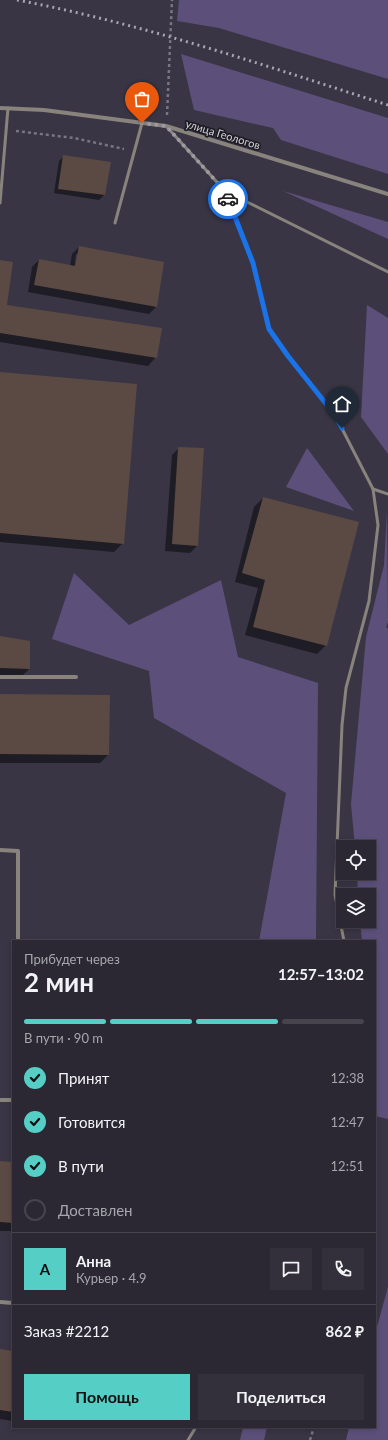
<!DOCTYPE html>
<html lang="ru">
<meta charset="utf-8">
<style>
:root{--surface:#2b2833;--page:#33303b;--text:#f1f3f6;--muted:#a6a6ac;--line:#47444e;--accent:#55cec6}
body{margin:0;font-family:Lato,sans-serif;background:var(--page);color:var(--text);height:100vh;display:flex;flex-direction:column;font-size:15px;white-space:nowrap}
*{box-sizing:border-box;margin:0}
p{font-size:13px;color:var(--muted)}
.icon{flex:none;width:22px;height:22px;fill:none;stroke:currentColor;stroke-width:2;stroke-linecap:round;stroke-linejoin:round}
.map{position:relative;flex:1;overflow:hidden}
.panel{position:absolute;left:12px;top:940px;width:364px;height:488px;display:flex;flex-direction:column;background:var(--surface);border-radius:0px;box-shadow:0 2px 6px #0003,0 0 0 1px var(--line)}
.panel>*{flex:none}
.fabs{position:absolute;left:336px;top:840px;display:grid;gap:8px}
.fabs a{display:grid;place-items:center;width:40px;height:40px;border-radius:0px;background:var(--surface);box-shadow:0 2px 6px #0003,0 0 0 1px var(--line);font-size:20px}
.pin{position:absolute;display:grid;place-items:center;width:34px;height:34px;color:#fff;margin:-41px -17px;border-radius:50% 50% 50% 0;rotate:-45deg;box-shadow:0 0 4px #0007}
.pin .icon{rotate:45deg}
.courier{position:absolute;display:grid;place-items:center;width:40px;height:40px;margin:-20px;border:3px solid #1a73e8;border-radius:50%;background:#fff;color:#222;box-shadow:0 1px 5px #0007}
.summary em{font-style:normal;font-weight:700}
.summary div{display:flex;flex-direction:column-reverse}
.summary{display:flex;align-items:center;justify-content:space-between;height:68px;padding:0 12px}
h1{font-size:26px;font-weight:700;line-height:30px}
.bar{display:grid;grid-template-columns:repeat(4,1fr);gap:6px 4px;align-content:center;height:48px;padding:0 12px}
.bar i{height:5px;border-radius:3px;background:var(--line)}
.bar .on{background:var(--accent)}
.bar p{grid-column:span 4}
.line{display:flex;align-items:center;gap:10px;padding:0 12px;border-top:1px solid var(--line)}
.line div{flex:1}
.round{display:grid;place-items:center;flex:none;width:42px;height:42px;border-radius:0px;background:var(--page)}
ol{padding:0 12px;list-style:none}
li{display:flex;align-items:center;gap:12px;height:44px}
li p{margin-inline-start:auto}
li .icon{padding:4px;border-radius:50%;background:var(--accent);color:#111;stroke-width:4}
li:last-child{color:var(--muted)}
li i{width:22px;height:22px;border:2px solid var(--line);border-radius:50%}
.cta{display:flex;gap:8px;margin-top:auto;padding:8px 12px}
.cta a{flex:1;height:46px;border-radius:0px;background:var(--accent);color:#111;font-size:16px;font-weight:700;line-height:46px;text-align:center}
.cta a+a{background:var(--page);color:var(--text)}
.map>svg:first-child{display:block}
.green{fill:#5c507b}
.shadow{fill:#0007;fill-rule:evenodd}
.building{fill:#5b4a43}
.lines{fill:none;stroke-linecap:round;stroke-linejoin:round}
.path{stroke:#797682;stroke-width:2.5;stroke-dasharray:3 3;stroke-linecap:butt}
.service{stroke:#88837c;stroke-width:3}
.minor{stroke:#88837c;stroke-width:4}
.rail{stroke:#a8a6b0;stroke-width:3;stroke-dasharray:2 4;stroke-linecap:butt}
.done{stroke:#9c9aa5;stroke-width:4;stroke-dasharray:0 7.2}
.route{stroke:#1a73e8;stroke-width:5}
.labels{text-anchor:middle;dominant-baseline:central;stroke-width:3.5;stroke-linejoin:round;paint-order:stroke}
.street-label{font-size:11px;fill:#d2d0d9;stroke:#1f1d24}
</style>
<div class="map">
<svg width="388" height="1440" viewBox="0 0 388 1440">
<rect width="100%" height="100%" fill="#393544"/>
<!-- green -->
<g class="green">
<path d="M179 0H388V79L219 28 177 21Z"/>
<path d="M181 54 388 118V174L281 140 273 128 194 110Z"/>
<path d="M283 191 388 222V239Z"/>
<path d="M367 305 388 318V454L361 417Z"/>
<path d="M307 448 354 511 286 487Z"/>
<path d="M387 511 388 622 386 627 388 629V1119L375 1116V941H362L360 921H369V895H358L357 873H369V847H355L351 804 366 637 384 565Z"/>
<path d="M74 573 129 625 221 580 238 657 318 683 316 941H259L286 793 154 718 149 671 52 639Z"/>
<path d="M388 1287V1440H346L349 1427H375V1334Z"/>
<path d="M243 1427H267L264 1440H240Z"/>
</g>
<!-- shadow -->
<g class="shadow">
<path d="M64 156 104 195 99 200 54 193 59 161Z"/>
<path d="M79 247 156 307 149 314 28 292 32 267 39 260 70 266 72 254ZM76 254H78L76 271 74 270Z"/>
<path d="M0 261 6 306 156 357 148 366 0 342Z"/>
<path d="M0 373 123 543 114 552 0 542Z"/>
<path d="M179 448 197 546 190 553 165 551 172 455Z"/>
<path d="M263 498 326 645 317 654 245 635 258 588 235 582 254 507Z"/>
<path d="M0 637 29 669 21 677 0 676Z"/>
<path d="M0 695 108 755 100 763H0Z"/>
<path d="M0 1162 13 1163V1231H0Z"/>
<path d="M0 1350 13 1352V1421L0 1419Z"/>
</g>
<!-- building -->
<g class="building">
<path d="M63 155 111 162 105 195 58 189Z"/>
<path d="M79 246 164 262 157 307 34 285 39 259 75 266Z"/>
<path d="M0 260 13 262 7 305 162 328 157 358 0 333Z"/>
<path d="M0 372 137 384 124 544 0 533Z"/>
<path d="M178 447 204 448 198 546 172 544Z"/>
<path d="M263 497 359 522 327 646 253 627 265 580 242 573Z"/>
<path d="M0 636 30 641V669L0 668Z"/>
<path d="M0 694 110 695 109 755 0 754Z"/>
<path d="M0 1161 13 1162V1223L0 1222Z"/>
<path d="M0 1349 13 1351V1412L0 1410Z"/>
</g>
<g class="lines">
<!-- path -->
<g class="path">
<path d="M167 115 172 0"/>
<path d="M16 131 74 138 124 149"/>
<path d="M310 1440 314 1427"/>
</g>
<!-- service -->
<g class="service">
<path d="M167 127 225 191 253 263 269 329 288 356 335 415 373 489 378 525 369 601 346 688 342 725 335 895 344 941"/>
<path d="M225 191 388 272"/>
<path d="M0 203 8 108"/>
<path d="M115 223 142 123"/>
<path d="M373 489 388 494"/>
<path d="M188 1440 196 1427"/>
</g>
<!-- minor -->
<g class="minor">
<path d="M0 108 44 110 166 126 388 194"/>
<path d="M0 677H76"/>
<path d="M0 850 18 851V941"/>
<path d="M0 1100H13"/>
<path d="M0 1302 13 1303"/>
</g>
<!-- rail -->
<path class="rail" d="M17 0C144 24 266 66 388 105"/>
</g>
<g class="lines">
<!-- done -->
<path class="done" d="M142 123 166 126 225 191 228 199"/>
<!-- route -->
<path class="route" d="M228 199 253 263 269 329 288 356 335 415 342 428"/>
</g>
<g class="labels">
<!-- street labels -->
<g class="street-label">
<text transform="translate(223 134) rotate(17)">улица Геологов</text>
</g>
</g>
</svg>
<div class="fabs">
<a><svg class="icon" aria-label="locate" viewBox="0 0 24 24"><circle cx="12" cy="12" r="6"/><path d="M12 2v4M12 18v4M2 12h4M18 12h4"/></svg></a>
<a><svg class="icon" aria-label="layers" viewBox="0 0 24 24"><path d="M12 4l9 5-9 5-9-5zM3 14l9 5 9-5"/></svg></a>
</div>
<div class="pin" style="left:142px;top:123px;background:#ea580c"><svg class="icon" aria-label="bag" viewBox="0 0 24 24"><path d="M5 8h14l-1 12H6zM9 8a3 3 0 0 1 6 0"/></svg></div>
<div class="pin" style="left:342px;top:428px;background:#1f2937"><svg class="icon" aria-label="home" viewBox="0 0 24 24"><path d="M3 11l9-7 9 7M6 9v11h12V9"/></svg></div>
<div class="courier" style="left:228px;top:199px"><svg class="icon" aria-label="car" viewBox="0 0 24 24"><path d="M5 17H2v-5l4-1 3-4h7l3 4 3 1v5h-3M9 17h6M6 11h13"/><circle cx="7" cy="17" r="2"/><circle cx="17" cy="17" r="2"/></svg></div>
<section class="panel">
<div class="summary"><div><h1>2 мин</h1><p>Прибудет через</p></div><em>12:57–13:02</em></div>
<div class="bar"><i class="on"></i><i class="on"></i><i class="on"></i><i></i><p>В пути · 90 m</p></div>
<ol>
<li><svg class="icon" aria-label="check" viewBox="0 0 24 24"><path d="M5 12l5 5 9-10"/></svg>Принят<p>12:38</p></li>
<li><svg class="icon" aria-label="check" viewBox="0 0 24 24"><path d="M5 12l5 5 9-10"/></svg>Готовится<p>12:47</p></li>
<li><svg class="icon" aria-label="check" viewBox="0 0 24 24"><path d="M5 12l5 5 9-10"/></svg>В пути<p>12:51</p></li>
<li><i></i>Доставлен</li>
</ol>
<div class="line" style="height:72px"><b class="round" style="background:var(--accent);color:#111">А</b><div><b>Анна</b><p>Курьер · 4.9</p></div><a class="round"><svg class="icon" aria-label="chat" viewBox="0 0 24 24"><path d="M4 5h16v11H9l-5 4z"/></svg></a><a class="round"><svg class="icon" aria-label="phone" viewBox="0 0 24 24"><path d="M5 4h4l2 5-3 2q2 4 5 5l2-3 5 2v4C11 20 4 13 5 4z"/></svg></a></div>
<div class="line" style="height:52px"><div>Заказ #2212</div><b>862 ₽</b></div>
<div class="cta"><a>Помощь</a><a>Поделиться</a></div>
</section>
</div>
